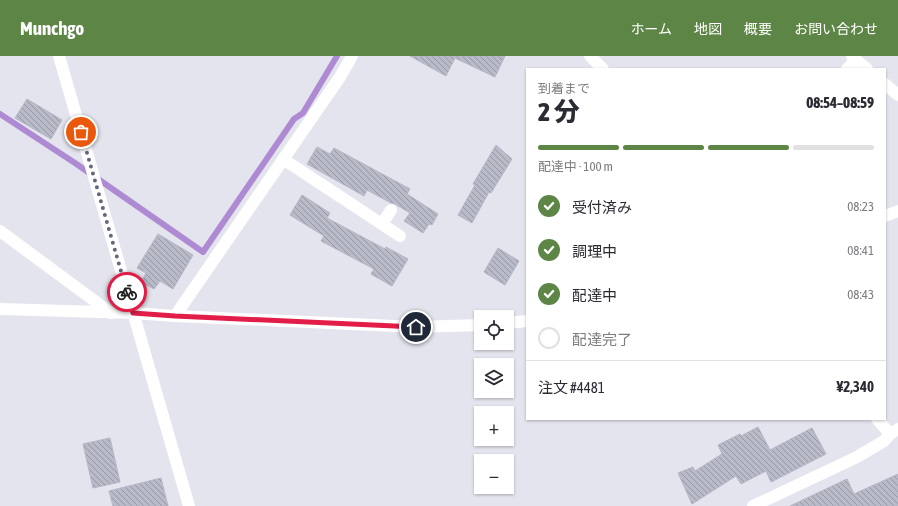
<!DOCTYPE html>
<html lang="ja">
<meta charset="utf-8">
<style>
:root{--surface:#fff;--page:#f7f7f7;--text:#2b2b33;--muted:#7c7c81;--line:#e1e1e2;--accent:#5d8545}
body{margin:0;font-family:"Asap Condensed","Noto Sans JP",sans-serif;background:var(--page);color:var(--text);height:100vh;display:flex;flex-direction:column;font-size:15px;white-space:nowrap}
*{box-sizing:border-box;margin:0}
p{font-size:13px;color:var(--muted)}
.icon{flex:none;width:22px;height:22px;fill:none;stroke:currentColor;stroke-width:2;stroke-linecap:round;stroke-linejoin:round}
.map{position:relative;flex:1;overflow:hidden}
.details{position:absolute;left:526px;top:12px;width:360px;height:352px;display:flex;flex-direction:column;background:var(--surface);border-radius:0px;box-shadow:0 1px 3px #0004}
.details>*{flex:none}
.tools{position:absolute;left:474px;top:254px;display:grid;gap:8px}
.tools a{display:grid;place-items:center;width:40px;height:40px;border-radius:0px;background:var(--surface);box-shadow:0 1px 3px #0004;font-size:20px}
.pin{position:absolute;display:grid;place-items:center;width:34px;height:34px;color:#fff;margin:-17px;border:2px solid #fff;border-radius:50%;box-shadow:0 1px 4px #0007}
.courier{position:absolute;display:grid;place-items:center;width:40px;height:40px;margin:-20px;border:3px solid #e11d48;border-radius:50%;background:#fff;color:#222;box-shadow:0 1px 5px #0007}
.headline em{font-style:normal;font-weight:800}
.headline div{display:flex;flex-direction:column-reverse}
.headline{display:flex;align-items:center;justify-content:space-between;height:68px;padding:0 12px}
h1{font-size:26px;font-weight:800;line-height:30px}
.bar{display:grid;grid-template-columns:repeat(4,1fr);gap:6px 4px;align-content:center;height:48px;padding:0 12px}
.bar i{height:5px;border-radius:3px;background:var(--line)}
.bar .on{background:var(--accent)}
.bar p{grid-column:span 4}
.line{display:flex;align-items:center;gap:10px;padding:0 12px;border-top:1px solid var(--line)}
.line div{flex:1}
ol{padding:0 12px;list-style:none}
li{display:flex;align-items:center;gap:12px;height:44px}
li p{margin-inline-start:auto}
li .icon{padding:4px;border-radius:50%;background:var(--accent);color:#fff;stroke-width:4}
li:last-child{color:var(--muted)}
li i{width:22px;height:22px;border:2px solid var(--line);border-radius:50%}
header{display:flex;align-items:center;gap:24px;box-sizing:border-box;height:56px;padding:0 20px;background:var(--accent);color:#fff}
header strong{font-size:19px}
nav{display:flex;gap:22px;margin-inline-start:auto;font-size:14px}
.map>svg:first-child{display:block}
.lines{fill:none;stroke-linecap:round;stroke-linejoin:round}
.stream{stroke:#ae8ad3;stroke-width:6}
.building{fill:url(#building-back-hatch);stroke:#b5b6c7}
.minor{stroke:#fff;stroke-width:12}
.done{stroke:#67667c;stroke-width:4;stroke-dasharray:0 7.2}
.route{stroke:#e11d48;stroke-width:5}
</style>
<header>
<strong>Munchgo</strong>
<nav><a>ホーム</a><a>地図</a><a>概要</a><a>お問い合わせ</a></nav>
</header>
<div class="map">
<svg width="898" height="450" viewBox="0 0 898 450">
<defs>
<pattern id="building-back-hatch" width="6" height="6" patternUnits="userSpaceOnUse"><rect width="6" height="6" fill="#b8bac8"/><path d="M-1 5l2 2M0 0l6 6M5-1l2 2" fill="none" stroke="#9597a4"/></pattern>
</defs>
<rect width="100%" height="100%" fill="#e3e4ed"/>
<g class="lines">
<!-- stream -->
<path class="stream" d="M0 58 75 107 203 196 294 63 303 57 337 0"/>
</g>
<!-- building -->
<g class="building">
<path d="M410 0H505L495 21 455 2 446 20Z"/>
<path d="M27 43 62 64 51 83 15 62Z"/>
<path d="M496 89 512 103 491 137 489 136 472 167 458 159 475 129 473 128Z"/>
<path d="M317 91 330 98 334 92 410 133 407 138 438 158 432 169 429 168 423 177 404 165 410 157 395 148 391 147 367 134 364 140 307 108Z"/>
<path d="M302 139 330 157 327 162 385 193 386 191 408 203 392 230 371 218 374 213 321 185 324 180 290 159Z"/>
<path d="M158 178 193 199 173 233 160 225 154 233 141 226 146 217 137 212Z"/>
<path d="M498 192 519 205 505 229 484 216Z"/>
<path d="M758 371 770 394 812 372 826 398 771 426 766 415 741 428 736 420 692 448 678 417 693 411 695 415 722 398 718 389 740 378 741 380Z"/>
<path d="M110 382 120 426 93 432 83 388Z"/>
<path d="M898 418V450H790L847 423 854 438Z"/>
<path d="M161 422 168 450H113L109 435Z"/>
</g>
<g class="lines">
<!-- minor -->
<g class="minor">
<path d="M59 0 189 450"/>
<path d="M590 0 603 13"/>
<path d="M856 4 867 13"/>
<path d="M847 13 856 4 852 0"/>
<path d="M885 28 898 39"/>
<path d="M283 103 400 180"/>
<path d="M885 160 898 155"/>
<path d="M382 168 391 154"/>
<path d="M0 175 111 257"/>
<path d="M0 253 133 257 175 260 416 271 481 269"/>
<path d="M175 260 340 21 352 0"/>
<path d="M507 267 527 265"/>
<path d="M877 363 890 378"/>
<path d="M753 450 857 401 884 385 890 378 898 373"/>
</g>
</g>
<g class="lines">
<!-- done -->
<path class="done" d="M81 76 127 236"/>
<!-- route -->
<path class="route" d="M127 236 133 257 175 260 416 271"/>
</g>
</svg>
<div class="tools">
<a><svg class="icon" aria-label="locate" viewBox="0 0 24 24"><circle cx="12" cy="12" r="6"/><path d="M12 2v4M12 18v4M2 12h4M18 12h4"/></svg></a>
<a><svg class="icon" aria-label="layers" viewBox="0 0 24 24"><path d="M12 4l9 5-9 5-9-5zM3 14l9 5 9-5"/></svg></a>
<a>+</a>
<a>−</a>
</div>
<div class="pin" style="left:81px;top:76px;background:#ea580c"><svg class="icon" aria-label="bag" viewBox="0 0 24 24"><path d="M5 8h14l-1 12H6zM9 8a3 3 0 0 1 6 0"/></svg></div>
<div class="pin" style="left:416px;top:271px;background:#1f2937"><svg class="icon" aria-label="home" viewBox="0 0 24 24"><path d="M3 11l9-7 9 7M6 9v11h12V9"/></svg></div>
<div class="courier" style="left:127px;top:236px"><svg class="icon" aria-label="bike" viewBox="0 0 24 24"><circle cx="6" cy="16" r="4"/><circle cx="18" cy="16" r="4"/><path d="M6 16l4-8h5l3 8M10 8l3 8H6M13 5h3"/></svg></div>
<section class="details">
<div class="headline"><div><h1>2 分</h1><p>到着まで</p></div><em>08:54–08:59</em></div>
<div class="bar"><i class="on"></i><i class="on"></i><i class="on"></i><i></i><p>配達中 · 100 m</p></div>
<ol>
<li><svg class="icon" aria-label="check" viewBox="0 0 24 24"><path d="M5 12l5 5 9-10"/></svg>受付済み<p>08:23</p></li>
<li><svg class="icon" aria-label="check" viewBox="0 0 24 24"><path d="M5 12l5 5 9-10"/></svg>調理中<p>08:41</p></li>
<li><svg class="icon" aria-label="check" viewBox="0 0 24 24"><path d="M5 12l5 5 9-10"/></svg>配達中<p>08:43</p></li>
<li><i></i>配達完了</li>
</ol>
<div class="line" style="height:52px"><div>注文 #4481</div><b>¥2,340</b></div>
</section>
</div>
